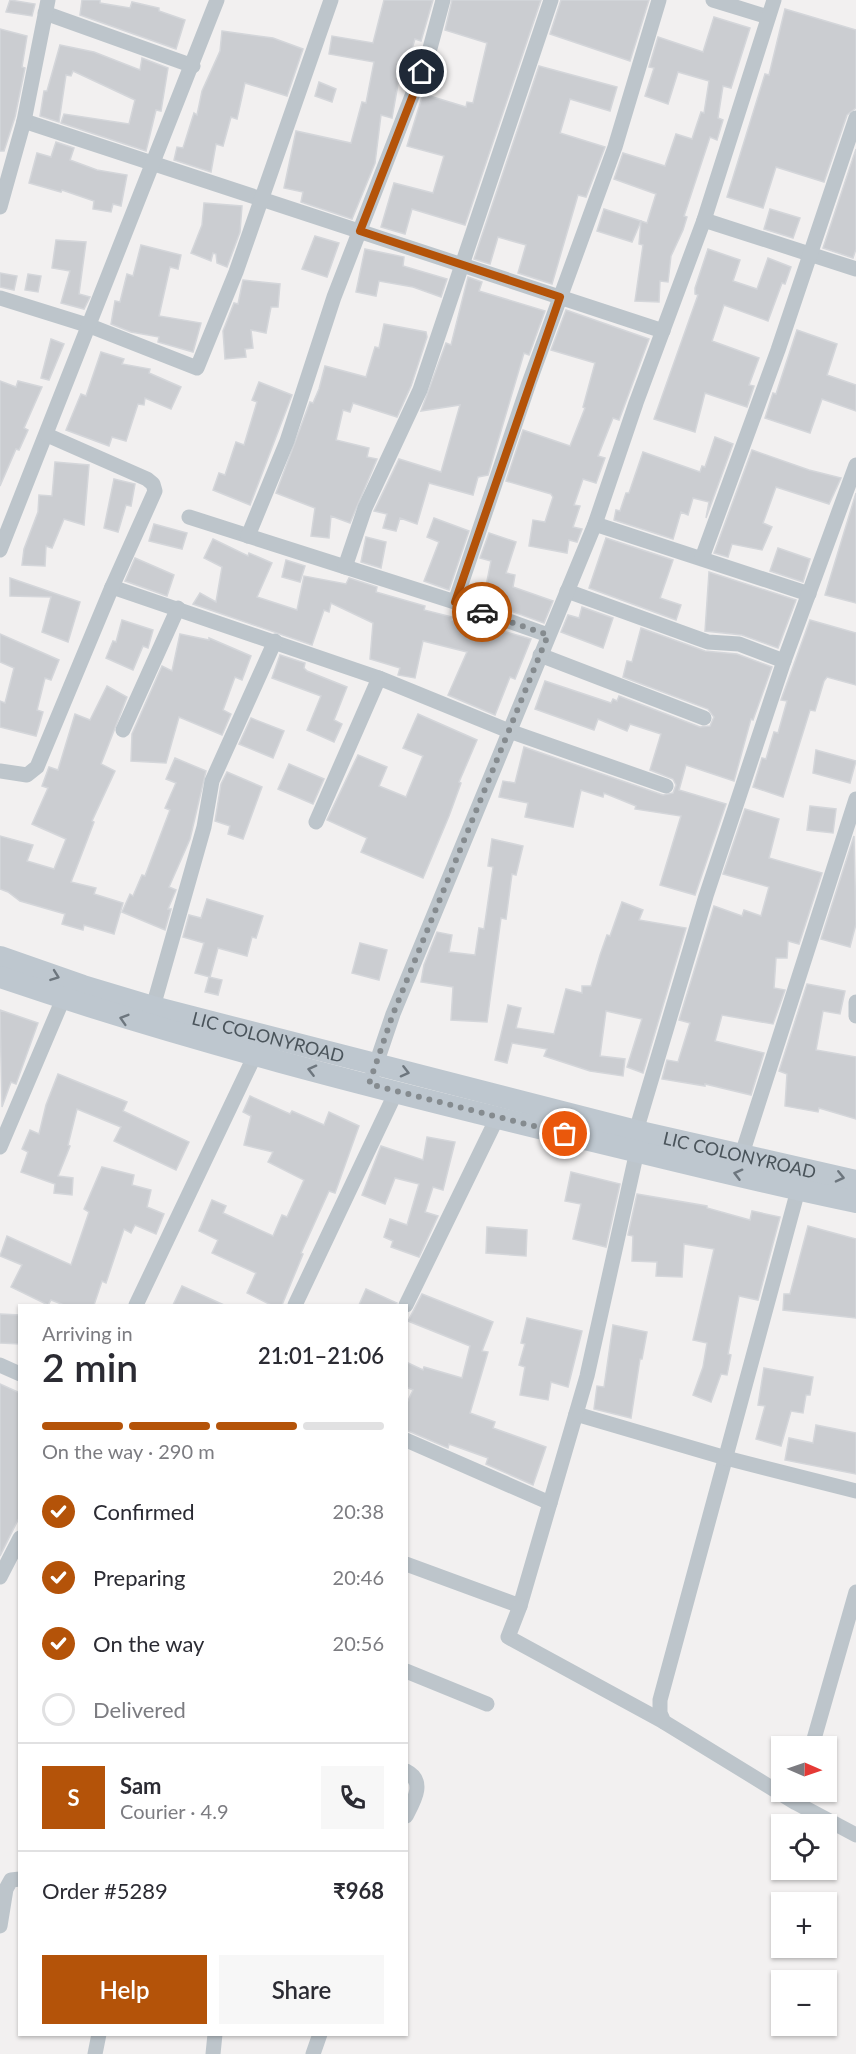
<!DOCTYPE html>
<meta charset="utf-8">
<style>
:root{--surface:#fff;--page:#f7f7f7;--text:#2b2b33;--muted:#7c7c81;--line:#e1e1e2;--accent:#b45309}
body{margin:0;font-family:Lato,sans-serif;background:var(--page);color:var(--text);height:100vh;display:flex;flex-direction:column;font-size:22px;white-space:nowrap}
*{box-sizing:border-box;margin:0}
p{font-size:20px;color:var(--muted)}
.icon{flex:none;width:33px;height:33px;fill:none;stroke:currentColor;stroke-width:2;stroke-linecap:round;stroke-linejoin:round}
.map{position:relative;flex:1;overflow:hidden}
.panel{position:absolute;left:18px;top:1304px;width:390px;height:732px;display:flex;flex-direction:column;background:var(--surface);border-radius:0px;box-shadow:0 2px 4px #0004}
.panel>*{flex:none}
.needle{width:39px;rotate:92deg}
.fabs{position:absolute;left:771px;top:1736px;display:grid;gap:12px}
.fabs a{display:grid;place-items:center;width:66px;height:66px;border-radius:0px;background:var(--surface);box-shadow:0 2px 4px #0004;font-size:30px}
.pin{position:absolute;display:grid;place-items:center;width:51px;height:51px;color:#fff;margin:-26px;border:3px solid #fff;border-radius:50%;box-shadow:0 2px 6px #0007}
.courier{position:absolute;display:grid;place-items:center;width:60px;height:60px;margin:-30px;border:4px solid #b45309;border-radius:50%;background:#fff;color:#222;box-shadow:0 2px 8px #0007}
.summary em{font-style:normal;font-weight:600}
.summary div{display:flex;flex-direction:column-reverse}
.summary{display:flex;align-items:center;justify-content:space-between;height:102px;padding:0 24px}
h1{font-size:39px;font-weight:600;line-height:45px}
.bar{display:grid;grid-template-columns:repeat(4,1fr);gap:9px 6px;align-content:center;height:72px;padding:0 24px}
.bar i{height:8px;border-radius:4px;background:var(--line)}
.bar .current{background:var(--accent)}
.bar p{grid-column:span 4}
.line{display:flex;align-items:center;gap:15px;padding:0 24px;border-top:2px solid var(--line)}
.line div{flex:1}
.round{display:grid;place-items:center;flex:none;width:63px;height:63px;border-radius:0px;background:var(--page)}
ol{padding:0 24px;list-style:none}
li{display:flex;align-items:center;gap:18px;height:66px}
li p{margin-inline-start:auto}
li .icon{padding:6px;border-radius:50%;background:var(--accent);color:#fff;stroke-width:4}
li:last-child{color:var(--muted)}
li i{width:33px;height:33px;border:3px solid var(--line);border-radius:50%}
.button{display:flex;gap:12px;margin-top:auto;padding:12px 24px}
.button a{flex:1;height:69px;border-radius:0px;background:var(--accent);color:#fff;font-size:24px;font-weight:600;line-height:69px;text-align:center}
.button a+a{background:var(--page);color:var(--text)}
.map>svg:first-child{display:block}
.building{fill:#cbcdd1;stroke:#d4d6da;stroke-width:1.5}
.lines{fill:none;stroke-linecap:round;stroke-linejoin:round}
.minor{stroke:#bdc5cb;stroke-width:15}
.secondary{stroke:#bec7cf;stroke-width:22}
.oneway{stroke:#6d767e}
.done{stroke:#858b8f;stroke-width:6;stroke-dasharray:0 10.8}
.route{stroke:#b45309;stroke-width:8}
.labels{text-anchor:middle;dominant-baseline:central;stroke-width:4.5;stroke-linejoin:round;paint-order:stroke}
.street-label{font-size:18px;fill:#4a545b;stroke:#fff}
</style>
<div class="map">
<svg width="856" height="2054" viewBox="0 0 856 2054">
<rect width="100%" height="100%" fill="#f2f0f0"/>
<!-- building -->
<g class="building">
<path d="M10 0 35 4 32 16 6 12Z"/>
<path d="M82 0H100V3L130 8 132 2 159 8V11L185 20 176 49 80 15Z"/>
<path d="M384 0H433L421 41 415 39 406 68 401 67 392 118 381 115 375 163 352 219 301 202 303 192 284 188 296 131 351 143 362 102 366 103 374 62 329 54 332 36 373 43Z"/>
<path d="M452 0H541L465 225 412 209 405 234 381 227 394 183 433 193 444 156 407 146 423 94 466 107 467 102 473 103 487 43 445 30Z"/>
<path d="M561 0H649L630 61 550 34Z"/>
<path d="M785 9 856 30V108L847 115 824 182 776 167 763 208 727 197 765 74 769 75Z"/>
<path d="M714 17 750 28 731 88 723 86 718 118 723 120 717 140 710 137 684 216 687 217 683 230 671 256 668 282 660 281 659 302 635 301 643 245 639 244 641 221 647 223 656 194 614 179 623 153 665 166 676 134 692 139 701 112 704 113 709 81 678 72 668 104 645 96 654 68 649 67 658 37 703 52Z"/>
<path d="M0 29 27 36 22 67 25 68 15 117 4 151H0Z"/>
<path d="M222 31 273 38 303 49 287 96 245 83 237 119 231 117 223 146 216 144 211 172 174 160 177 147 183 148 194 113 197 115 202 91 220 51Z"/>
<path d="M60 45 94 52 140 70 142 58 168 68 161 111 156 110 146 151 61 123 64 114 129 124 135 100 73 71 71 76 66 75 59 122 40 116 44 91H47Z"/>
<path d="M539 66 617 87 610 111 570 99 560 133 605 147 586 197 578 195 552 284 518 273 526 245 498 237 490 264 474 259Z"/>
<path d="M319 82 336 89 332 102 315 96Z"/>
<path d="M56 142 74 148 70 160 97 170 127 175 121 206 113 204 111 212 93 209 94 201 62 190 61 192 29 183 37 153 51 157Z"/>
<path d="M856 149V249L853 258 823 248Z"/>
<path d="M204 203 242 206 240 232 227 267 217 263 216 254 213 253 211 261 191 253 202 225Z"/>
<path d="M604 209 641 221 632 242 597 231Z"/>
<path d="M770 209 800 218 793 238 764 229Z"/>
<path d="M315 236 339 243 327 277 302 269Z"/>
<path d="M56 240 86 242 79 294 90 297 84 309 61 303 70 271 52 268Z"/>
<path d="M141 245 181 255 178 269 170 267 159 316 201 323 193 352 158 342 159 337 131 332 111 324 115 301 120 302 127 274 133 276Z"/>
<path d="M365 249 404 257 403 266 447 279 441 297 413 287 379 281 376 296 356 292Z"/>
<path d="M708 249 740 260 733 281 757 289 768 258 791 267 785 284 782 283 768 321 724 305 712 341 759 358 749 385 754 386 747 407 705 393 695 432 654 419 698 295 695 294V288Z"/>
<path d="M0 273 17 276 14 290 0 287Z"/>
<path d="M28 274 41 276 38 292 25 290Z"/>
<path d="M468 277 482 282 479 291 545 311 529 355 524 353 488 475 478 477 473 495 429 483 417 524 400 518 396 531 383 528 387 514 374 511 399 459 441 472 460 405 421 411 446 343 451 345Z"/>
<path d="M243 280 280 284 278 307H271L266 333 251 330 253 348 245 349 246 357 225 359 223 331 234 303 238 304Z"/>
<path d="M566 310 649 339 619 420 613 418 598 456 605 458 596 483 583 479 574 505 580 506 573 527 582 529 577 542 569 540 567 553 529 546 533 520 545 522 553 497 551 494 506 481 523 430 570 446 585 408 583 407 595 363 551 350Z"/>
<path d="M384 324 426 332 427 337 411 386 397 417 353 403 350 412 343 410 336 440 369 448 367 457 377 459 350 523 331 516 329 538 311 536 315 508 276 493 310 402 313 403 319 389 325 366 366 377 375 347 379 348Z"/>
<path d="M797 330 837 344 827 375 856 385V411L822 399 810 433 765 418 773 393 776 394Z"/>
<path d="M51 339 64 344 49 380 41 378Z"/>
<path d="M101 352 124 359 122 364 150 369 149 373 181 387 171 409 145 398 144 405 138 404 126 441 112 437 109 446 66 430 81 394 86 396Z"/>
<path d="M0 381 16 387 18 381 42 387 24 428 28 430 19 450 16 449 0 486Z"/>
<path d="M259 382 292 395 250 505 213 490 219 473 225 475 236 442 244 445 257 402 252 400Z"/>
<path d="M715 437 733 444 706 518 709 502 693 498 688 515 681 512 673 539 614 520 616 510 620 511 626 493H629L643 452 700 472 702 466 705 467Z"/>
<path d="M752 450 809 470 841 478 829 504 776 487 763 523 772 527 762 550 732 544 728 557 714 553Z"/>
<path d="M55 462 89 465 84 525 64 519 52 548 46 546 45 566 22 565 24 549 38 512 39 495 52 496Z"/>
<path d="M114 479 135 484 131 506 126 505 118 532 104 528Z"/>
<path d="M856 493V603L825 595Z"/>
<path d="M434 518 469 531 449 590 424 581 439 542 427 537Z"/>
<path d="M154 524 187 533 182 549 149 541Z"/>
<path d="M489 533 516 542 506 573 515 575 513 587 553 601 544 623 483 601 491 561 480 558Z"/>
<path d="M366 537 386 542 381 568 361 562Z"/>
<path d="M606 538 673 560 660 598 681 605 676 620 589 588Z"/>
<path d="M213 539 248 556 249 553 272 563 257 597 297 610 304 576 346 584 349 578 377 587 376 592 425 606 424 610 452 617 451 620 477 626 478 624 531 639 515 679 510 677 495 715 448 695 467 652 423 641 415 678 398 675 400 668 370 659 373 623 331 603 329 612 324 610 312 645 193 604 200 593 216 602 222 567 204 558Z"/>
<path d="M778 548 810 559 803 582 770 571Z"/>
<path d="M135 558 174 575 167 596 125 581Z"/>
<path d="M286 560 305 566 300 582 282 577Z"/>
<path d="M709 572 796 600 778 648 742 635 705 631Z"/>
<path d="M10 578 80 602 68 642 42 632 51 597 10 596Z"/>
<path d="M582 607 613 618 603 648 561 632 568 615 579 618Z"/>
<path d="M122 620 153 630 148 648 143 646 133 670 106 658 113 641 116 642Z"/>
<path d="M810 620 856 633V685L827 677 824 681 815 711 810 710 783 797 753 787 762 758 766 759 774 732 778 733 787 701 781 700Z"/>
<path d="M641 628 705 651 737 654 772 667 753 720 751 719 734 781 686 765 679 790 726 804 695 895 660 885 681 816 635 809 636 806 604 793 603 797 581 790 573 827 525 817 528 803 499 797 503 781 515 783 524 747 663 795 673 793 676 785 673 779 650 770 661 734 630 724 627 731 598 719 594 730 535 709 545 681 611 703 613 699 617 701 619 696 700 727 710 726 714 717 708 709 623 677 627 661 632 662Z"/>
<path d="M0 634 59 660 51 680 45 678 37 710 43 712 36 736 0 727V701L5 703 14 668 0 662Z"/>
<path d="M180 634 209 640V638L251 656 242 680 235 677 223 710 231 714 222 735 179 717 166 763 131 761 132 734 162 666 172 671Z"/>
<path d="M280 655 305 663 304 668 307 671 347 687 334 720 342 724 334 742 307 730 321 696 272 678Z"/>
<path d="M107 686 127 697 101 764 115 771 92 821 94 822 71 882 96 888 94 894 123 903 114 934 84 925 83 930 62 924 65 914 20 901 8 892 0 889V836L33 845 27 861 54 869 66 839 32 824 48 788 42 786 49 767 58 770 75 714 90 720Z"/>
<path d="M418 714 477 740 459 782 461 783 449 816 423 878 361 852 367 838 327 820 358 755 387 767 379 786 406 797 423 756 403 748Z"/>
<path d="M251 718 284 731 273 758 239 744Z"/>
<path d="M816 750 856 761 850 783 813 773Z"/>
<path d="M175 758 206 771 190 839 169 887 176 890 168 909H171L165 930 122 912 130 894 133 896 142 875 145 876 170 810 165 808 176 783 166 779Z"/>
<path d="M289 764 324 779 313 804 278 789Z"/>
<path d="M227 772 262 787 243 839 228 834 230 826 215 821 221 784Z"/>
<path d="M810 806 836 809 833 833 807 830Z"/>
<path d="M745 809 779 819 769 858 822 873 799 944 788 941 787 958H776L774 988 785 990 773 1024 722 1015 715 1041 764 1053 751 1095 705 1084V1086L662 1079 667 1060 678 1062 690 1023 679 1020 714 906 742 916 744 910 761 916 769 887 723 874Z"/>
<path d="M854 836 856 924 850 947 821 939Z"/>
<path d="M492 839 523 846 516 875 512 874 506 919 501 918 487 1022 451 1020 453 987 421 982 424 965 437 932 452 935 449 952 475 955 479 928 484 929 493 867 488 866Z"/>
<path d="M207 899 263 916 256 938 252 937 247 956 218 948 210 977 195 973 204 943 183 937 189 915 201 918Z"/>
<path d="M622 902 643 910 639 920 686 928 643 1073 627 1067 642 1019 606 1011 600 1056 625 1059 623 1076 590 1071 544 1056 547 1049 512 1043 507 1063 495 1060 508 1005 521 1008 516 1028 554 1034 566 989 582 993V986H591L600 955 607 935 610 936Z"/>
<path d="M360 943 387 950 379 980 352 973Z"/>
<path d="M209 977 222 980 218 995 205 992Z"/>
<path d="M807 984 845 991 840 1014 823 1011 816 1050 856 1057V1119L819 1108 818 1112 785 1106 787 1074 779 1071Z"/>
<path d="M0 1010 38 1023 16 1084 11 1082 2 1107Z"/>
<path d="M58 1074 127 1102 123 1111 189 1142 176 1170 114 1141 121 1127 77 1109 68 1145 70 1146 58 1176 73 1178 72 1195 54 1193 55 1184 21 1172 28 1152 22 1149 30 1130 39 1134 46 1105Z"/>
<path d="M250 1096 290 1114 292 1111 324 1125 329 1112 359 1126 335 1193 329 1191 301 1253 303 1254 282 1305H271L247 1293 256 1273 212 1253 218 1240 199 1231 212 1200 226 1206 223 1213 273 1236 282 1215 287 1217 304 1180 268 1162 273 1152 244 1145 251 1116 243 1112Z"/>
<path d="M427 1137 455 1142 443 1190 433 1187 425 1212 438 1216 419 1257 391 1247 393 1241 384 1237 390 1219 407 1225 419 1184 395 1178 385 1204 362 1195 381 1146 423 1160Z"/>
<path d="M102 1167 134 1175 132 1185 151 1190 147 1207 164 1214 156 1234 135 1225 131 1233 124 1229 106 1283 102 1281 94 1305H64L51 1300 48 1305 11 1287 22 1265 0 1256 7 1236 71 1265 89 1212 84 1209Z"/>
<path d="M571 1172 620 1184 606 1247 573 1239 581 1204 565 1201Z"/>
<path d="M637 1194 707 1206V1208L750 1220 752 1211 780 1217 758 1300 739 1296 728 1354 731 1355 727 1375 721 1374 711 1402 693 1395 703 1367 707 1343 693 1340 714 1249 684 1244 682 1277 656 1276 657 1262 632 1261 633 1236 628 1235Z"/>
<path d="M808 1226 856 1239V1318L783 1310 784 1294H790Z"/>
<path d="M487 1227 527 1230 526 1256 486 1253Z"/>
<path d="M182 1286 224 1305H173Z"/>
<path d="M366 1289 397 1303 396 1305H359Z"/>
<path d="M422 1294 493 1322 482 1351 488 1352 470 1413 495 1422 493 1428 546 1447 533 1485 486 1464 488 1458 449 1444 448 1448 406 1430V1405L413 1390 406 1387V1362L423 1370 424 1367 462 1378 470 1346 408 1321Z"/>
<path d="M0 1314 20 1315V1344L0 1343Z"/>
<path d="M527 1318 582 1331 568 1387 551 1382 548 1400 520 1395 525 1367 519 1365 525 1344 521 1343Z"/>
<path d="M613 1325 647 1332 642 1359H640L631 1418 594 1409 597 1386 604 1387Z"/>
<path d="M764 1368 813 1377 810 1395H806L803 1413 791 1411 781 1446 756 1439 765 1406 758 1405Z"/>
<path d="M0 1384 20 1393V1516L0 1556Z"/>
<path d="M816 1425 856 1433V1474L785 1460 789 1438 813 1443Z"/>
</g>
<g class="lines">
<!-- minor -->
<g class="minor">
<path d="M713 0 768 17"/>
<path d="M45 13 193 66"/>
<path d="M24 121 663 331"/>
<path d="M0 207 24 121 48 0"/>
<path d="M704 220 856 269"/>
<path d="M0 298 90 326 197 368 236 272 331 0"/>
<path d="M189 517 455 602 548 635"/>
<path d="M595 524 809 594"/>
<path d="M248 536 287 441 334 297 429 52 443 0"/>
<path d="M0 550 217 0"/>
<path d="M702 558 778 350 856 118"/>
<path d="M345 567 365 508 420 390 551 0"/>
<path d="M112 587 379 678 509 731 666 786"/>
<path d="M567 591 708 642 739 644 784 661"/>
<path d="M455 602 529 383 615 147 659 0"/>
<path d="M540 655 704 718"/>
<path d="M123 730 178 608"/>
<path d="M0 771 27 775 37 767 112 587 155 491 153 484 147 479 47 435"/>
<path d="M316 822 379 678"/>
<path d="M856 1002V1016"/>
<path d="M153 1007 204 827 212 781 275 641"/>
<path d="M373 1073 393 1014 595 524 636 403 704 220 774 0"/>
<path d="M636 1131 706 896 784 661 856 465"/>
<path d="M0 1147 63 999"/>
<path d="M742 1154 856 799"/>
<path d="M798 1190 660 1700V1713L664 1722 796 1803 856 1835"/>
<path d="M136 1305 255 1055"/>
<path d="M295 1305 396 1092"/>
<path d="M406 1305 497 1118"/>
<path d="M0 1365 20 1374"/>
<path d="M576 1414 726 1458 856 1491"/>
<path d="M406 1440 550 1503"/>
<path d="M406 1564 520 1606 587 1376 637 1151"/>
<path d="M0 1577 20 1538"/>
<path d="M520 1606 508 1637 664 1722"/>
<path d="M406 1671 487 1704"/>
<path d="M812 1746 856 1592"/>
<path d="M406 1771C426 1781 414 1801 406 1816"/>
<path d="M0 1926 6 1889 11 1880 20 1879"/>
<path d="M95 2054 99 2034"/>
<path d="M213 2054 215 2034"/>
<path d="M313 2054 320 2034"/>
</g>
<!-- secondary -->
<g class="secondary">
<path id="s1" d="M0 957 83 986 153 1007 636 1131 856 1181"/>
<path d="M0 977C185 1040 374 1088 564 1134 661 1157 758 1182 856 1202"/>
</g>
</g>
<!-- one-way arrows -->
<defs><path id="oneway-chevron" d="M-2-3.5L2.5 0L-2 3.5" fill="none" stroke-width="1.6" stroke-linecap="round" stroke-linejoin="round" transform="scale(1.5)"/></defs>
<g class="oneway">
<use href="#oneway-chevron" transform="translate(55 976) rotate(20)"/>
<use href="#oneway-chevron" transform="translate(124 1019) rotate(-163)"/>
<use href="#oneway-chevron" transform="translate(312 1070) rotate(-166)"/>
<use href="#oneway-chevron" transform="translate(405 1072) rotate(14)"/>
<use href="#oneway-chevron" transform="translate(738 1174) rotate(-165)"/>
<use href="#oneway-chevron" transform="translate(840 1177) rotate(13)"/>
</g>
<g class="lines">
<!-- done -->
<path class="done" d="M482 612 548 635 393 1014 369 1084 565 1134"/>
<!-- route -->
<path class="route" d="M422 72 360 231 560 297 455 602 482 612"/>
</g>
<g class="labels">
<!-- street labels -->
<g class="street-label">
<text stroke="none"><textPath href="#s1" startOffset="280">LIC COLONYROAD</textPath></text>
<text stroke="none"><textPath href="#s1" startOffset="766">LIC COLONYROAD</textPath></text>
</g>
</g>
</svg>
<div class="fabs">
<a><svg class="needle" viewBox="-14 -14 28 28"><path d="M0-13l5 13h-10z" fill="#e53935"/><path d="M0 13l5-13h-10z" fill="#7c7c81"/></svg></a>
<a><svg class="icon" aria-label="locate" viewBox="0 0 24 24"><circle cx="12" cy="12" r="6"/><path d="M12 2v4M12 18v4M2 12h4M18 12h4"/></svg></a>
<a>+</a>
<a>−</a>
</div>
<div class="pin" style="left:565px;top:1134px;background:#ea580c"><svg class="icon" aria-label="bag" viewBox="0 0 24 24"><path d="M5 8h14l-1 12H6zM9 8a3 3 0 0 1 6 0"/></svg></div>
<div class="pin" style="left:422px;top:72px;background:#1f2937"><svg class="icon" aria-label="home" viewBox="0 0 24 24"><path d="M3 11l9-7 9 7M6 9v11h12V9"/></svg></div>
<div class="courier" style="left:482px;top:612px"><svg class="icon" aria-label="car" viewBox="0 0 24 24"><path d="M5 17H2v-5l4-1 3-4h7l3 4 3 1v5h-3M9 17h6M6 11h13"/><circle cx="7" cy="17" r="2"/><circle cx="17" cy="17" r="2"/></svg></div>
<section class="panel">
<div class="summary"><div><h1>2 min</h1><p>Arriving in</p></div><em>21:01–21:06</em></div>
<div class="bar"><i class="current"></i><i class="current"></i><i class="current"></i><i></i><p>On the way · 290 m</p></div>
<ol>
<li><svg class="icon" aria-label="check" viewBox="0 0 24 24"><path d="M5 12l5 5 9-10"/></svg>Confirmed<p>20:38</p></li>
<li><svg class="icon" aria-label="check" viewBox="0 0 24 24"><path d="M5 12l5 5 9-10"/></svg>Preparing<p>20:46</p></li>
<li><svg class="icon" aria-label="check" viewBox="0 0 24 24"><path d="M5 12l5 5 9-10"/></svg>On the way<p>20:56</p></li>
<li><i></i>Delivered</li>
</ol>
<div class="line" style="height:108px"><b class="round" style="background:var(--accent);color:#fff">S</b><div><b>Sam</b><p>Courier · 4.9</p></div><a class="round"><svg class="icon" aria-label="phone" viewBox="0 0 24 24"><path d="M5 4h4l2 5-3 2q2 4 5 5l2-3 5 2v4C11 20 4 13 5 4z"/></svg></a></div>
<div class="line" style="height:78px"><div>Order #5289</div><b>₹968</b></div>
<div class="button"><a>Help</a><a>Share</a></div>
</section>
</div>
